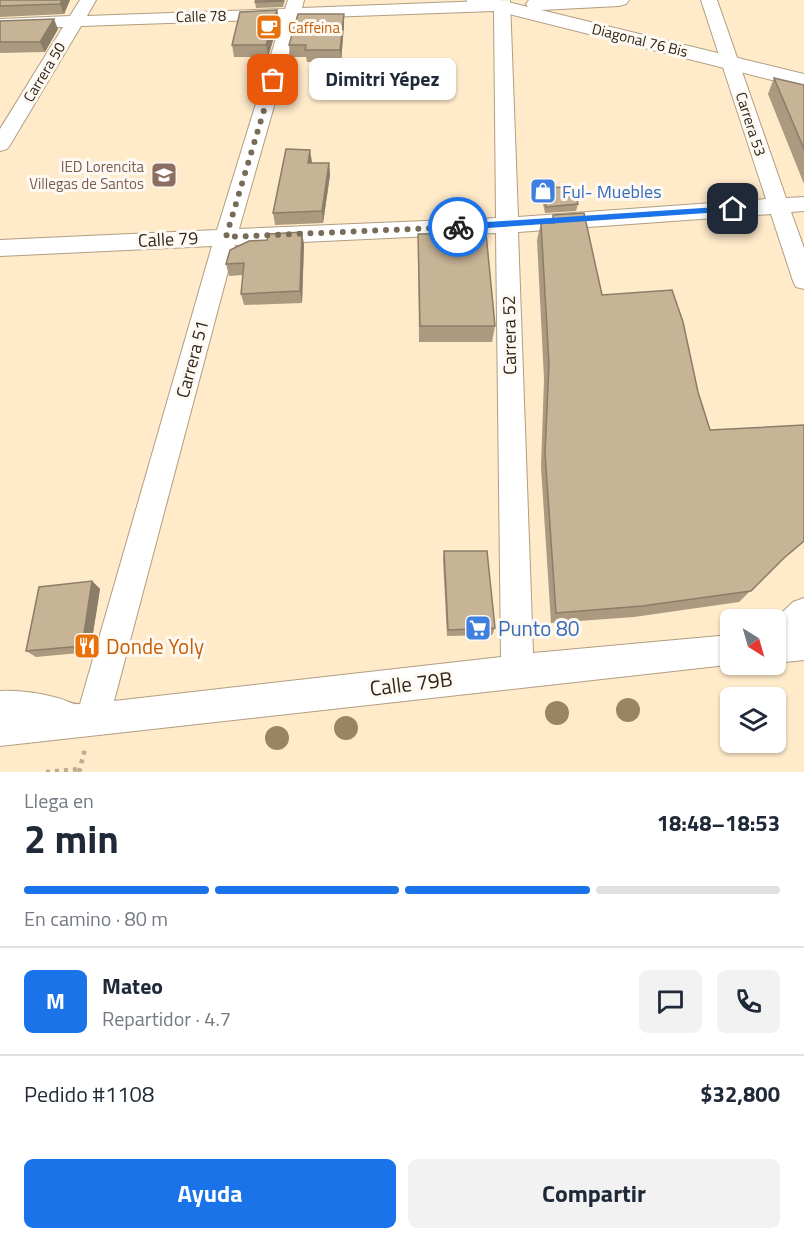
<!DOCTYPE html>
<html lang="es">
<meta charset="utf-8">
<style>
:root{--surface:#fff;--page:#f2f2f3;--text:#1f2937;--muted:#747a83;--line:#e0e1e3;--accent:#1a73e8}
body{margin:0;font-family:"Titillium Web",sans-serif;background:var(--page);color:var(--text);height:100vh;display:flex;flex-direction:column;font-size:22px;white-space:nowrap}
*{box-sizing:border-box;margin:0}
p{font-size:20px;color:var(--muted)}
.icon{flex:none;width:33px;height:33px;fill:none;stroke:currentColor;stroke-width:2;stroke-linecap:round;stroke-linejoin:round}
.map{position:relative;height:772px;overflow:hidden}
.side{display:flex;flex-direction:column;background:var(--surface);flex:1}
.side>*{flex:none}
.needle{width:39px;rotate:143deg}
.tools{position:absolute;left:720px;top:609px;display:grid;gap:12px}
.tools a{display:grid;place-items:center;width:66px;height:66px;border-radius:9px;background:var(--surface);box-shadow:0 2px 4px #0004;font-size:30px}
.pin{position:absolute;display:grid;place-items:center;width:51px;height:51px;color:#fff;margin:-26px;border-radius:12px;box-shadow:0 3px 9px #0006}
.courier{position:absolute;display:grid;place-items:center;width:60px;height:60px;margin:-30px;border:4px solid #1a73e8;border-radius:50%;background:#fff;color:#222;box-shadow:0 2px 8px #0007}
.bubble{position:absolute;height:42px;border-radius:9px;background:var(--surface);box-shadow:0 2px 4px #0004;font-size:20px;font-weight:700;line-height:42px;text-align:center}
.headline em{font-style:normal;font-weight:700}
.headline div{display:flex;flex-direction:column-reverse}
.headline{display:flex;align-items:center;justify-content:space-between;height:102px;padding:0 24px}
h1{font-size:39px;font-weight:700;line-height:45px}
.bar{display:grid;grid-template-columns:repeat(4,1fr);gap:9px 6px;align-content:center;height:72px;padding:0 24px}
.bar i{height:8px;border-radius:4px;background:var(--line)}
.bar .active{background:var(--accent)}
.bar p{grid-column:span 4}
.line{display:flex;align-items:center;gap:15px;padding:0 24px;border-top:2px solid var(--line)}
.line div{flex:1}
.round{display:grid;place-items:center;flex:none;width:63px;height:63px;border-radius:9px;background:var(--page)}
.primary-button{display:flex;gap:12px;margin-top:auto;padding:12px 24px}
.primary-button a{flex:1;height:69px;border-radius:9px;background:var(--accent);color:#fff;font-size:24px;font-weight:700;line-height:69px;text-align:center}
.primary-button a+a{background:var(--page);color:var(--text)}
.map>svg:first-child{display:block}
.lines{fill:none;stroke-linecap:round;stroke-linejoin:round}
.minor-casing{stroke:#b19e80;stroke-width:2}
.tertiary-casing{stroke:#b19e80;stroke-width:2}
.path{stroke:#bdac93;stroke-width:4.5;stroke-dasharray:4 5;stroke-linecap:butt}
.minor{fill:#fff;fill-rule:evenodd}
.tertiary{fill:#fff;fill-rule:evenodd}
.tree{fill:#998464}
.wall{fill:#ab9a80}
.shaded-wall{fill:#8b7d68}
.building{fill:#c7b395;stroke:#8b7d68;stroke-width:1.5}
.route{fill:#1a73e8}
.done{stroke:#786b58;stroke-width:6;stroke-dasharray:0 10.8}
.labels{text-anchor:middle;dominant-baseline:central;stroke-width:6;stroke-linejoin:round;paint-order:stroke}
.far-street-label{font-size:15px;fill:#2f271b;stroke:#fefaf3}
.far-food-label{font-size:15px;fill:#c56008;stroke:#fefaf3;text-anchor:start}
.far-education-label{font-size:15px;fill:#785e54;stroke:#fefaf3;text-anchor:end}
.shop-label{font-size:18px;fill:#366cbe;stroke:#fefaf3;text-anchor:start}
.street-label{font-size:18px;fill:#2f271b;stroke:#fefaf3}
.near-shop-label{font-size:21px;fill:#366cbe;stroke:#fefaf3;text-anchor:start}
.near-food-label{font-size:21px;fill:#c56008;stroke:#fefaf3;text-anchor:start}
.near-street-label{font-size:21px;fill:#2f271b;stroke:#fefaf3}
</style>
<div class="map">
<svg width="804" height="772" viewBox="0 0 804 772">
<rect width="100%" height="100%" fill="#ffeaca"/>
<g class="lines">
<defs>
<g id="minor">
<path d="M80 0H96L87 16 285 9 288 0H304L302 8 510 0 518 217 766 199 701 0H717L786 198 804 197V211L791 212 804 248V289L796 287 793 281 771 214 518 232 533 653 730 635V664H736L0 746V691C19 690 39 693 58 698 67 700 71 705 80 704L212 246 0 256V240L217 230 282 19 81 26 10 145 7 149 0 151V129L63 27 0 29V19L70 16ZM494 11 496 218 239 229 299 18ZM496 233 501 657 114 701 235 245Z"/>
<path d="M804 598V660L776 663 774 620 793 602Z"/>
</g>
<path id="tertiary" d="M466 0H500L528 7 526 4 529 0H629L626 4 619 6 541 10 804 74V88L469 4Z"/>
</defs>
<!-- minor casing -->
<use href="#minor" class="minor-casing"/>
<!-- tertiary casing -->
<use href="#tertiary" class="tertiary-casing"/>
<!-- path -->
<g class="path">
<path d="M46 772 80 769"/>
<path d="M79 772 85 749"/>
</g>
<!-- minor -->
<use href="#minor" class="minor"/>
<!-- tertiary -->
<use href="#tertiary" class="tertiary"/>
</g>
<!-- trees -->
<g class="tree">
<circle cx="628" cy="710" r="12"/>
<circle cx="557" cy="713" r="12"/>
<circle cx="346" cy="728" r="12"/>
<circle cx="277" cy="738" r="12"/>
</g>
<!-- wall -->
<g class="wall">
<path d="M0 0H70L64 14 0 17Z"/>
<path d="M285 0 283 7 256 8 255 2Z"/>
<path d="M277 10 279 21 268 57H234L232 45Z"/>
<path d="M344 14V25L341 62H307L306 57H290L289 45Z"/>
<path d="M0 21 58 29 45 52 0 53Z"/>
<path d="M774 78 804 85V184L768 94Z"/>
<path d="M312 163H329L330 175 323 223 275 225 273 213Z"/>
<path d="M542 188 578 204 576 211 545 213 541 194Z"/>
<path d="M553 215 602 295 698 392 710 430 780 562 739 602 634 617 551 623 541 467 544 379 537 240 541 223H551Z"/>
<path d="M418 234 495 326 492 342H419Z"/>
<path d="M304 244 302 303 244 305 241 294 243 275 229 276 226 264Z"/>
<path d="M444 551 495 628 492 635 447 636 443 560Z"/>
<path d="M92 581 100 589 90 652 36 657 26 651Z"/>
</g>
<!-- shaded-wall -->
<g class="shaded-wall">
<path d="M62 0H70L64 14 60 4Z"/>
<path d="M277 10 279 21 268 57 266 45Z"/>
<path d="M344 14V25L341 62 340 50Z"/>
<path d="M54 19 58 29 45 52 40 42Z"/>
<path d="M310 150 312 162 310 175 308 163Z"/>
<path d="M329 163 330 175 323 223 322 211Z"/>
<path d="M302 232 304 244 302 303 300 291Z"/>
<path d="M92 581 100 589 90 652 82 646Z"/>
</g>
<!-- building -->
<g class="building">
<path d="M0 0H62L60 4 0 6Z"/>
<path d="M256 0H283V1L255 2Z"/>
<path d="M277 10 266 45H232L240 12Z"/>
<path d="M298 14H344L340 50H305L306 45H289Z"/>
<path d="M54 19 40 42H0V21Z"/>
<path d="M774 78 804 85V149Z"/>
<path d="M286 149 310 150 308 163H329L322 211 273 213Z"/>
<path d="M567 187 569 195H576L578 204 546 207 542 188Z"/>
<path d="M584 213 602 295 672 290 683 322 698 392 710 430 804 425V541L784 558 751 591 642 606 556 613 545 453 549 364 541 223H554L553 215Z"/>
<path d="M302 232 300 291 241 294 244 263 226 264 230 250 249 241 267 240 269 234Z"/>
<path d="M486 233 495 326H420L418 234Z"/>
<path d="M444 551H487L495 628 448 630Z"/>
<path d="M92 581 82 646 26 651 39 587Z"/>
</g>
<!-- route -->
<path class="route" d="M733 206 737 209 736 211 458 230 454 227 458 224Z"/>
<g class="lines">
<!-- done -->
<path class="done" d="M273 80 226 237 458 227"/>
</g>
<!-- icons -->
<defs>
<symbol id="cafe-square" viewBox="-11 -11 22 22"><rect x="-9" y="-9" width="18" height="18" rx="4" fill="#e8710a" stroke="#fefaf3"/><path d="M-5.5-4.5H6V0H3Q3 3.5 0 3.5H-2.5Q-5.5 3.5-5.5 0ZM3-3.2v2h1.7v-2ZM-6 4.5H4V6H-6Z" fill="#fff"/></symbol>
<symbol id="school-square" viewBox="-11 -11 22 22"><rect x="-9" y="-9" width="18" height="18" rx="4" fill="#8d6e63" stroke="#fefaf3"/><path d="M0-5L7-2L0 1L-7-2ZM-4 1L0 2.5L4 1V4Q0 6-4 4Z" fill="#fff"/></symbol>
<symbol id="shop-square" viewBox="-11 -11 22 22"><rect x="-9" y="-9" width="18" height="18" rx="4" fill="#3f7fe0" stroke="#fefaf3"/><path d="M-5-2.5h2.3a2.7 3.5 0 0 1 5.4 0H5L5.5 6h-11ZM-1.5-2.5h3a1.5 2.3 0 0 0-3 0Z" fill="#fff"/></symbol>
<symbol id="supermarket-square" viewBox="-11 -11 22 22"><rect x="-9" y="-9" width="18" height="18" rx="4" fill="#3f7fe0" stroke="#fefaf3"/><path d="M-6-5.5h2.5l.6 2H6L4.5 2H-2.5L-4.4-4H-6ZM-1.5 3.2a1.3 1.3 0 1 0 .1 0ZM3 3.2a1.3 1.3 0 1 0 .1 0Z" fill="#fff"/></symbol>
<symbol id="restaurant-square" viewBox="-11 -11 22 22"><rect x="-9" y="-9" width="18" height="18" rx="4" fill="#e8710a" stroke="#fefaf3"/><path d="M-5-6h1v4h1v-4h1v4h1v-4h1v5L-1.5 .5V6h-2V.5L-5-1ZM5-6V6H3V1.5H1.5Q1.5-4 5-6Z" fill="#fff"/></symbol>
</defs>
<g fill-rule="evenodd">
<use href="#cafe-square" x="254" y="12" width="30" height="30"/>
<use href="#school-square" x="149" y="160" width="30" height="30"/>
<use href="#shop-square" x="528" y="176" width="30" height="30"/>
<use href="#supermarket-square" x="463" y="613" width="30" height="30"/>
<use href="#restaurant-square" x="72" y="631" width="30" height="30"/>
</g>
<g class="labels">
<!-- far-street labels -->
<g class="far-street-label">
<text transform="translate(201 16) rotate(-2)">Calle 78</text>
<text transform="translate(640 40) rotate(14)">Diagonal 76 Bis</text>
<text transform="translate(44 72) rotate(-59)">Carrera 50</text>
<text transform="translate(751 124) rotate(72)">Carrera 53</text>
</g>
<!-- far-food labels -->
<g class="far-food-label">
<text x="288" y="27">Caffeina</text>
</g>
<!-- far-education labels -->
<g class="far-education-label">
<text x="144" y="166">IED Lorencita<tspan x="144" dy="17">Villegas de Santos</tspan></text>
</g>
<!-- shop labels -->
<g class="shop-label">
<text x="562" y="191">Ful- Muebles</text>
</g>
<!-- street labels -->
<g class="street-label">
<text transform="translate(168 239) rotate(-3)">Calle 79</text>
<text transform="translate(509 335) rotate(-91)">Carrera 52</text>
<text transform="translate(192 359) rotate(-75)">Carrera 51</text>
</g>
<!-- near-shop labels -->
<g class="near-shop-label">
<text x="498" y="628">Punto 80</text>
</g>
<!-- near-food labels -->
<g class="near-food-label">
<text x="106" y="646">Donde Yoly</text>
</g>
<!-- near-street labels -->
<g class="near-street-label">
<text transform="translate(411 683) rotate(-7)">Calle 79B</text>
</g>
</g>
</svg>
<div class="tools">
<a><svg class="needle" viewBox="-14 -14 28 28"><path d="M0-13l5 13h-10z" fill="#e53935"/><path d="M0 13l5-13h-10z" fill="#747a83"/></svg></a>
<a><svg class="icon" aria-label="layers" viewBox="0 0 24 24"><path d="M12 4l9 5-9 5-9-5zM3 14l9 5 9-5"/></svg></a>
</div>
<div class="pin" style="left:273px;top:80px;background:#ea580c"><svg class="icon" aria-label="bag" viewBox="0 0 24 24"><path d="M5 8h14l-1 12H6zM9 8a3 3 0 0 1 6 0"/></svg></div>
<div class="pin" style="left:733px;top:209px;background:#1f2937"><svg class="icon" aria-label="home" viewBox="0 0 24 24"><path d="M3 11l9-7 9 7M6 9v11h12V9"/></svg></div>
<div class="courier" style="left:458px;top:227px"><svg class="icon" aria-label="bike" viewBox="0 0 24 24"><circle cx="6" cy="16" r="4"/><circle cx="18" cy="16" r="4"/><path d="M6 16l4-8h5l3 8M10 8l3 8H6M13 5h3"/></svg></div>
<div class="bubble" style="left:309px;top:58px;width:147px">Dimitri Yépez</div>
</div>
<section class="side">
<div class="headline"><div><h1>2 min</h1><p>Llega en</p></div><em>18:48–18:53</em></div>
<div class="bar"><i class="active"></i><i class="active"></i><i class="active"></i><i></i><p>En camino · 80 m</p></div>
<div class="line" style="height:108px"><b class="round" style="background:var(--accent);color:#fff">M</b><div><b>Mateo</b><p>Repartidor · 4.7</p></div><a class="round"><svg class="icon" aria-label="chat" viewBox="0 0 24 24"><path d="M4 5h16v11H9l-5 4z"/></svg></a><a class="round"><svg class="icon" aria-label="phone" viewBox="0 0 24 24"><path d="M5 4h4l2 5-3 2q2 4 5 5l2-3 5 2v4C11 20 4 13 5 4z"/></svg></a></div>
<div class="line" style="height:78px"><div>Pedido #1108</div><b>$32,800</b></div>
<div class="primary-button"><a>Ayuda</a><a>Compartir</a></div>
</section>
